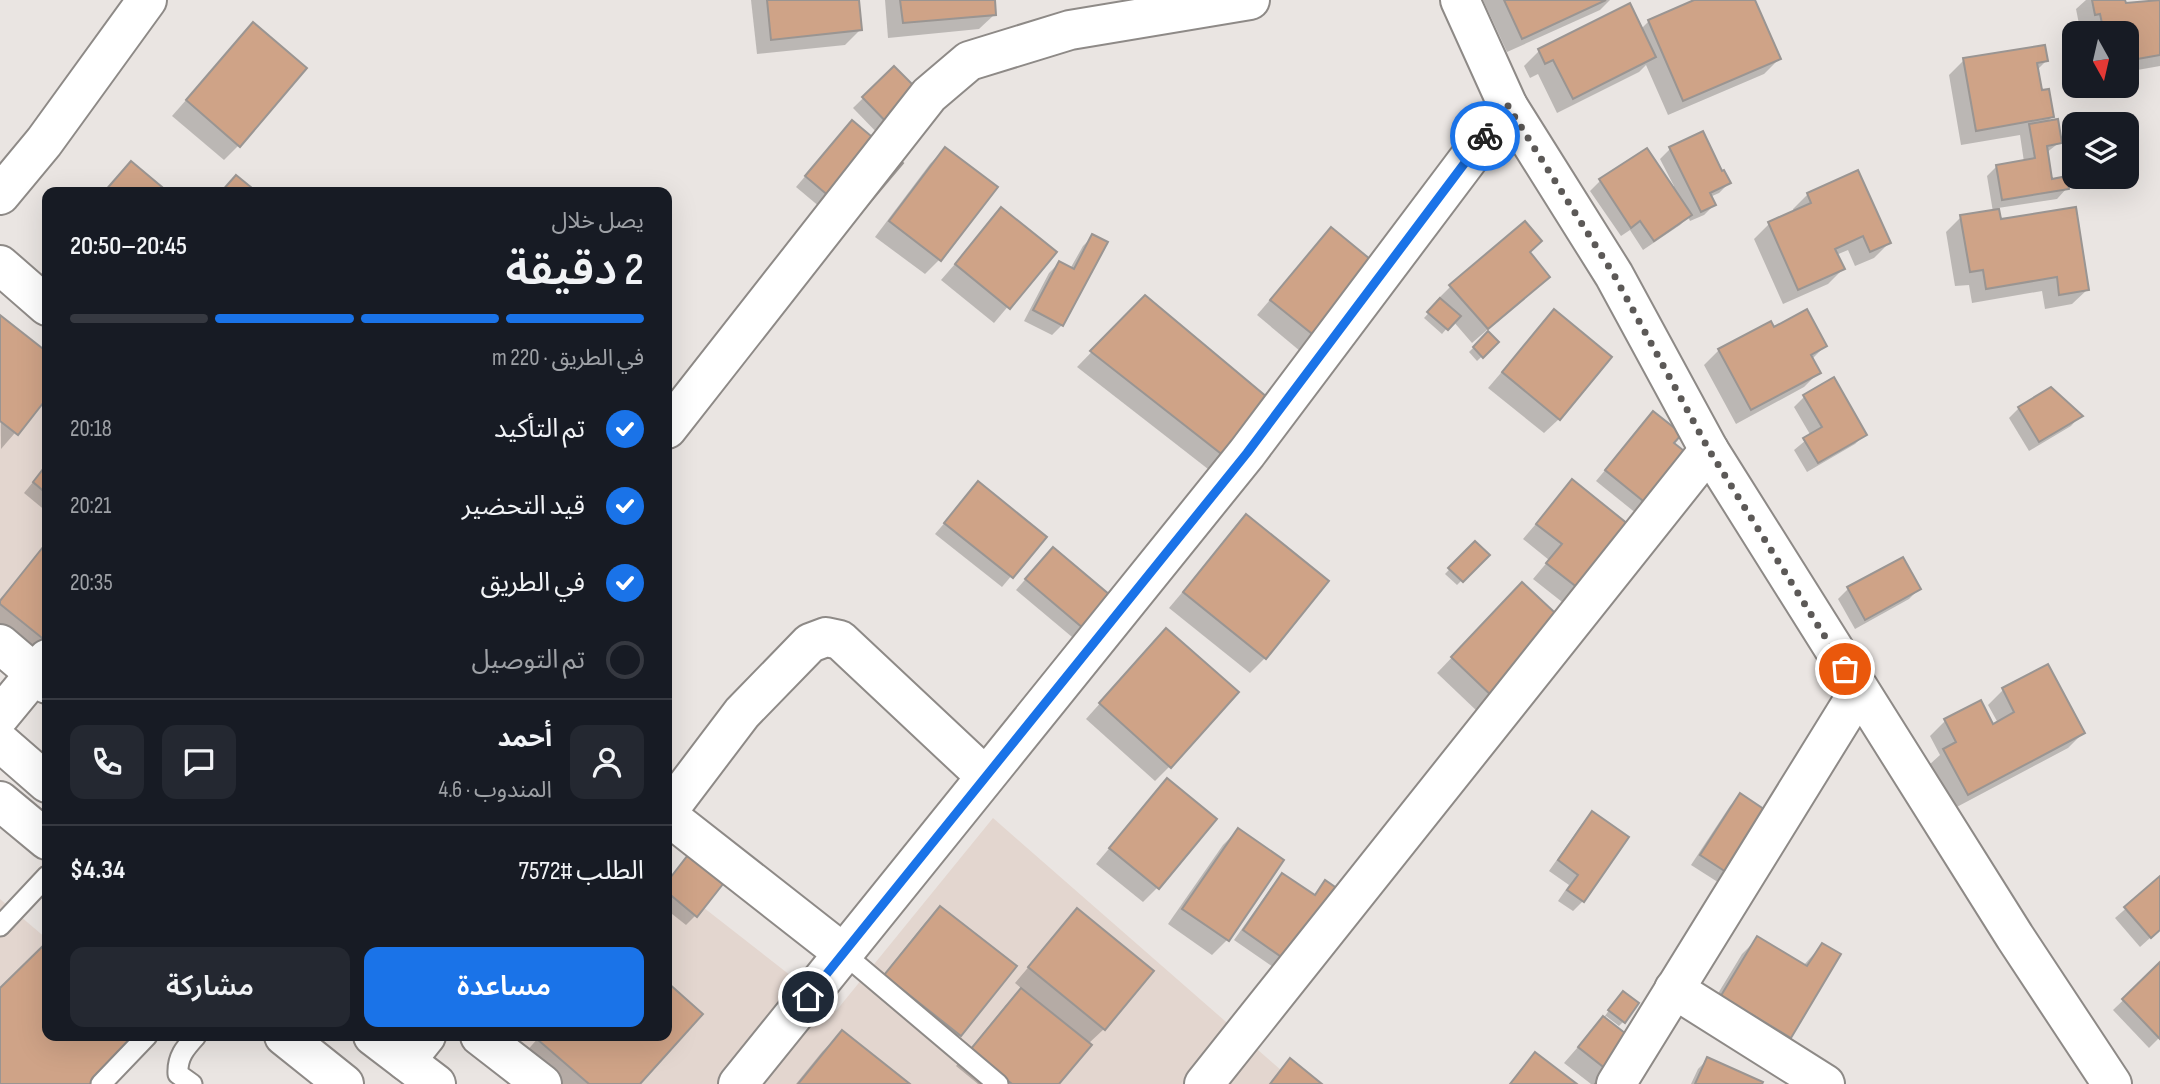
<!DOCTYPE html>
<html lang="ar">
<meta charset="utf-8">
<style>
:root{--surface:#171b24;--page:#242831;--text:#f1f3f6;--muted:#9ea1a6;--line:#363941;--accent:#1a73e8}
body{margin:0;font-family:"Sofia Sans Condensed","Noto Sans Arabic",sans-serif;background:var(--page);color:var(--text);direction:rtl;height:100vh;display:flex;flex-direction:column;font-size:26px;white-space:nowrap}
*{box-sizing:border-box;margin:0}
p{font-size:23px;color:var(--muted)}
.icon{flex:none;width:38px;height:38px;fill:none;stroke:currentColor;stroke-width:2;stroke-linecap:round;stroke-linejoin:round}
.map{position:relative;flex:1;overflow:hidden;direction:ltr}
.sheet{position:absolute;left:42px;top:187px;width:630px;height:854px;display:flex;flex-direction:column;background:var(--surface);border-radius:14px;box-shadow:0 7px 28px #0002;direction:rtl}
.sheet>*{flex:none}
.needle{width:46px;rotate:172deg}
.tools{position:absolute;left:2062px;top:21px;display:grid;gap:14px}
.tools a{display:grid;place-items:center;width:77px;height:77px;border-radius:14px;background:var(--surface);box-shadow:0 7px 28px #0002;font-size:35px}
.pin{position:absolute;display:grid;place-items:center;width:60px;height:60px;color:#fff;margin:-30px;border:4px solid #fff;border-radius:50%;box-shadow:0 2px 7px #0007}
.courier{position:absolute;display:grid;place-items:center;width:70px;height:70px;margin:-35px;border:5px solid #1a73e8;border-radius:50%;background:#fff;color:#222;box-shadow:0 2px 9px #0007}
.headline em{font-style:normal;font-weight:600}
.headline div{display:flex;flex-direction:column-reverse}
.headline{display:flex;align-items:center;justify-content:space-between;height:119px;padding:0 28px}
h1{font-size:46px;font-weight:600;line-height:52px}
.bar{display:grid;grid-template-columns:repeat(4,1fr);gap:10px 7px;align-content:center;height:84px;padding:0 28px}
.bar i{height:9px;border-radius:5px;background:var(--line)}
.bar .selected{background:var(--accent)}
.bar p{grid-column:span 4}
.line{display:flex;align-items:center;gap:18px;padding:0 28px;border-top:2px solid var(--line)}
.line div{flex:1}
.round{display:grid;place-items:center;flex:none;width:74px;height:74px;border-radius:14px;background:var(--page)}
ol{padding:0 28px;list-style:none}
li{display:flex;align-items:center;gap:21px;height:77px}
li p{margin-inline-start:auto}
li .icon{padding:7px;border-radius:50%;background:var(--accent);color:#fff;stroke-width:4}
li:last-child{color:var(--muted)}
li i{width:38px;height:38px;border:4px solid var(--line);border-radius:50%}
.action{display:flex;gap:14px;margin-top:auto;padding:14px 28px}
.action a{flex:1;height:80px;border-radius:14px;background:var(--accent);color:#fff;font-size:28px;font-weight:600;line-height:80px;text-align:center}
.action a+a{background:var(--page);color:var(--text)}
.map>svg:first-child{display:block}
.built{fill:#e3d6cf}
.shadow{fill:#0003}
.building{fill:#cfa387;stroke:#9a9592;stroke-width:2}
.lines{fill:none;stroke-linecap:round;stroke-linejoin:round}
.service-casing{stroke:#8e8a87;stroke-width:23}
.minor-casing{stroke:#8e8a87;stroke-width:42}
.trunk-casing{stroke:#8e8a87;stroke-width:42}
.service{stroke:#fff;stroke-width:19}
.minor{stroke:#fff;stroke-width:38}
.trunk{stroke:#fff;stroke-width:38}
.done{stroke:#5c5957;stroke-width:7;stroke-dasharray:0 12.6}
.route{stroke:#1a73e8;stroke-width:9}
</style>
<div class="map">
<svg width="2160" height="1084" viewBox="0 0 2160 1084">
<rect width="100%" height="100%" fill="#eae5e2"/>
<!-- built -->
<g class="built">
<path d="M0 334 47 373V669L0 628Z"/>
<path d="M993 818 1297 1084H552L492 1036H667V879L836 1011Z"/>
<path d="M0 899 47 939V1036L0 1084Z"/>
</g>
<!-- shadow -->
<g class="shadow">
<path d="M751 0H857L860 30 845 45 757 54Z"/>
<path d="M885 0H993L995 14 979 29 888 38Z"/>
<path d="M1483 0H1610L1600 10 1507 52Z"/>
<path d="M1698 0H1754L1779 59 1764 74 1668 115 1646 65 1639 72 1557 113 1538 74 1530 78 1524 66 1539 51 1629 5 1641 29 1649 21Z"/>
<path d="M2086 0H2123L2125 5 2160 0V66L2126 72V33H2087L2086 28 2080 29 2076 9Z"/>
<path d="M253 24 239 145 224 160 172 116Z"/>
<path d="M1964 60 2046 61 2037 70 2040 92 2052 117 2046 123 2060 142 2046 153 2051 181 2067 188 2057 199 1998 208 1999 221 2088 289 2072 304 2045 309 2042 291 1972 303 1969 285 1955 286 1946 232 1961 217 1993 212 1987 176 1997 166 2024 162 2020 135 1961 145 1949 75Z"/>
<path d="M894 68 885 141 853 108Z"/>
<path d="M843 132 845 228 796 187Z"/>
<path d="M945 149 940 259 925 274 875 237 930 164Z"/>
<path d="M1670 149 1721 173 1729 183 1719 193 1710 197 1714 205 1704 215 1690 221 1688 217 1680 225 1643 250 1630 230 1621 236 1590 191 1600 181 1672 188 1674 186 1660 159Z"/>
<path d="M131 163 166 192H105Z"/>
<path d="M1808 194 1889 243 1874 258 1855 266 1848 250 1836 255 1843 269 1828 284 1783 304 1754 239 1769 224 1794 212 1793 209Z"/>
<path d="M1002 210 1054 252 994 323 941 280Z"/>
<path d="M1331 229 1314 336 1300 351 1257 315Z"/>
<path d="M1093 236 1106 242 1062 325 1052 335 1024 321 1049 273 1059 263 1070 269 1083 246Z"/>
<path d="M1528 252 1548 277 1472 343 1453 321 1442 334 1424 318 1438 303 1436 301 1451 286Z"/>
<path d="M1145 297 1222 454 1208 469 1077 367Z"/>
<path d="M1554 311 1559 419 1544 433 1488 388Z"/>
<path d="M0 317 47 354V396L1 449Z"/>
<path d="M1488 333 1497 342 1477 361 1469 352Z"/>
<path d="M1825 346 1812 359 1819 372 1804 387 1736 424 1704 365 1719 350Z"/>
<path d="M1804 397 1865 434 1855 444 1807 472 1794 450 1811 436 1794 407Z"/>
<path d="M2019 408 2080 416 2071 426 2029 451 2009 418Z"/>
<path d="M1653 413 1671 444 1642 518 1596 481Z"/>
<path d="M47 465V512L24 493Z"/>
<path d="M1572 482 1631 529 1571 609 1533 579 1549 560 1523 539Z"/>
<path d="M972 491 1044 537 1002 587 935 534Z"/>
<path d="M1246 517 1265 658 1250 673 1169 608Z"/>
<path d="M1475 543 1487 555 1457 585 1445 574Z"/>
<path d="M47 544V648L36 659 0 631V599Z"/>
<path d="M1043 559 1115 601 1078 642 1016 590Z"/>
<path d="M1848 589H1919L1909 599 1855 629 1838 599Z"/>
<path d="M1507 600 1564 625 1479 713 1437 673Z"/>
<path d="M1152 645 1170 766 1155 781 1086 719Z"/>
<path d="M2047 666 2083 733 2068 748 1953 809 1929 765 1940 755 1930 736 1945 721 1992 726 1998 723 1988 705 2003 690Z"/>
<path d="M1167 780 1157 888 1143 902 1096 864Z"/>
<path d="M1740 796 1735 893 1691 865 1730 806Z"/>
<path d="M1592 814 1627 838 1583 901 1573 911 1558 901 1569 885 1549 871 1582 824Z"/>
<path d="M1238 830 1227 940 1212 955 1168 924 1223 845Z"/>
<path d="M679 868 696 915 686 925 667 910V882Z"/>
<path d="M1283 875 1313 896 1325 882 1286 976 1234 940 1273 885Z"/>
<path d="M2160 879V929L2140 947 2115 918Z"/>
<path d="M940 908 960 1035 945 1050 871 991 925 923Z"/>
<path d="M1077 910 1104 1029 1088 1044 1057 1084H978L956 1066 1006 1005 1022 989 1015 983Z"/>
<path d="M1757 939 1803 966 1822 945 1789 1037 1774 1052 1705 1015 1742 954Z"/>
<path d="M2160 965V1037L2149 1048 2113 1010Z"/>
<path d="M667 984 701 1014 638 1084H557L524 1054 540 1036H667Z"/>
<path d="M1618 997 1623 1022 1619 1026 1606 1016 1604 1019 1623 1084H1591L1564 1063 1605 1016Z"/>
<path d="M842 1032 907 1084H796L822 1052Z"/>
<path d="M1708 1059 1760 1084H1691L1698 1069Z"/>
</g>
<!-- building -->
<g class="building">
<path d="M767 0H859L862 30 771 40Z"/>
<path d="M900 0H995L996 15 903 23Z"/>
<path d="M1504 0H1606L1522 39Z"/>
<path d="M1694 0H1755L1781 59 1683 101 1648 20Z"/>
<path d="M2092 0H2125L2126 3 2160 0V55L2126 61V33H2104L2100 14 2095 15Z"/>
<path d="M1630 3 1656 57 1573 99 1553 60 1545 64 1538 49Z"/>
<path d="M253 22 307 68 240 147 186 100Z"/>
<path d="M2045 45 2048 61 2037 63 2042 90 2049 89 2054 117 1976 131 1963 58Z"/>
<path d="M894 66 928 100 896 132 862 97Z"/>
<path d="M2058 119 2062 143 2047 146 2052 179 2067 176 2069 189 2002 200 1996 165 2035 158 2029 124Z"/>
<path d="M852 120 903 163 856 219 805 176Z"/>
<path d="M1703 131 1722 171 1724 170 1731 183 1710 193 1716 205 1701 212 1669 147Z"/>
<path d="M945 147 998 187 941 261 889 221Z"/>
<path d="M1647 148 1692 215 1654 241 1640 221 1631 228 1599 179Z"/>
<path d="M131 161 168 192H104Z"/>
<path d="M1858 170 1891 243 1870 252 1863 236 1835 249 1845 269 1798 290 1768 222 1811 203 1807 193Z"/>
<path d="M236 175 257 192H221Z"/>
<path d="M1001 207 1057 252 1010 309 955 264Z"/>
<path d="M2076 207 2089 290 2059 295 2057 277 1986 289 1983 270 1970 272 1960 215 1999 209 2001 219Z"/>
<path d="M1525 221 1542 241 1530 252 1550 277 1488 329 1449 285Z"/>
<path d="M1331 227 1376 264 1316 337 1270 300Z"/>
<path d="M1092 234 1108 242 1063 326 1033 310 1059 261 1074 269Z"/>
<path d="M1145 295 1268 398 1224 456 1090 351Z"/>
<path d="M1440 298 1461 316 1448 330 1427 312Z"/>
<path d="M1554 309 1612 357 1560 420 1502 372Z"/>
<path d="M1807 309 1827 346 1811 355 1821 373 1751 410 1718 349 1771 321 1774 327Z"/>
<path d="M0 315 47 352V398L18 435 0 421Z"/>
<path d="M1488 331 1499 342 1483 358 1473 347Z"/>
<path d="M1834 377 1867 435 1818 463 1803 438 1822 427 1803 395Z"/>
<path d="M2051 387 2083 416 2039 442 2018 407Z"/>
<path d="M1653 411 1682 434 1674 443 1694 459 1653 509 1605 470Z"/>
<path d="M47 464V494L33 482Z"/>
<path d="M1572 479 1634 529 1587 595 1546 563 1562 544 1536 524Z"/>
<path d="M978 481 1047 537 1013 578 944 523Z"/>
<path d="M1246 514 1329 581 1266 659 1183 592Z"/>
<path d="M1475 541 1490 555 1463 582 1448 568Z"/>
<path d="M47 542V642L0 604V601Z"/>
<path d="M1053 547 1117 601 1090 634 1025 579Z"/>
<path d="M1903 557 1921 589 1865 620 1847 587Z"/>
<path d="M1522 582 1567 624 1495 699 1451 657Z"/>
<path d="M1166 628 1239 692 1171 768 1099 703Z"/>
<path d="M2048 664 2085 733 1968 795 1943 749 1956 742 1944 719 1981 700 1993 724 2014 712 2002 688Z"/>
<path d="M1167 778 1217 819 1159 889 1109 848Z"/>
<path d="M1740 793 1786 824 1746 885 1700 855Z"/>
<path d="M1592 811 1629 837 1584 902 1567 890 1578 875 1558 860Z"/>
<path d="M1238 828 1284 860 1229 941 1182 909Z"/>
<path d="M688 855 723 884 697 917 667 892V882Z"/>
<path d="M1282 873 1315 895 1325 880 1348 896 1297 968 1243 930Z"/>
<path d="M2160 876V930L2151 938 2124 907Z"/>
<path d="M940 906 1017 966 961 1036 884 975Z"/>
<path d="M1077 908 1154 971 1105 1030 1028 967Z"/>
<path d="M1757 936 1807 966 1822 943 1841 954 1791 1038 1751 1014 1749 1018 1719 999Z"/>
<path d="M47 942V1036H144L97 1084H0V988Z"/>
<path d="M2160 962V1039L2122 999Z"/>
<path d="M667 982 703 1014 640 1084H589L537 1039 540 1036H667Z"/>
<path d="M1021 988 1092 1045 1059 1084H1012L970 1050Z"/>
<path d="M1623 991 1639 1003 1625 1023 1608 1010Z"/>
<path d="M1603 1016 1639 1044 1626 1084H1595L1607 1070 1578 1047Z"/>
<path d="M842 1030 910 1084H798Z"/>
<path d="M1535 1052 1577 1084H1510Z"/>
<path d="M1707 1057 1763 1082 1762 1084H1695Z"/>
<path d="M1290 1058 1322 1084H1270Z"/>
</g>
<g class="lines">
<defs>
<g id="service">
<path d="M0 926 47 876"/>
<path d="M843 953 998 1084"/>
<path d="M101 1084 147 1036"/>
<path d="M192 1084 178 1074C177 1057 185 1048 196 1036"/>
</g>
<g id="minor">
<path d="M1460 0 1508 106 1614 275 1709 450 2015 937 2112 1084"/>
<path d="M0 195 44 142 147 0"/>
<path d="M0 265 47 306"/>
<path d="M667 429 929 95 969 61 1070 30 1250 0"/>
<path d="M0 644 47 684"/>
<path d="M0 716 47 659"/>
<path d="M667 812 742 713 810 643 826 637 840 640 985 776"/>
<path d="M667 815 843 953"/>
<path d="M1674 989 1825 1084"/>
<path d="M480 1036 542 1084"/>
<path d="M406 1061 426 1036"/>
<path d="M738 1084 1247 453 1508 106"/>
<path d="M1204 1084 1709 450"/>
<path d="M1616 1084 1859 691"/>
</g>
<g id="trunk">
<path d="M0 742 47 783"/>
<path d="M0 801 47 840"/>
<path d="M284 1036 344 1084"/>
<path d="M373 1036 436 1084"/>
</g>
</defs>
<!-- service casing -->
<use href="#service" class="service-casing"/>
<!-- minor casing -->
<use href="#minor" class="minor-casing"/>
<!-- trunk casing -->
<use href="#trunk" class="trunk-casing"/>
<!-- service -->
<use href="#service" class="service"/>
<!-- minor -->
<use href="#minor" class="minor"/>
<!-- trunk -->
<use href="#trunk" class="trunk"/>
</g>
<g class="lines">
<!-- done -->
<path class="done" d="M1485 136 1508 106 1614 275 1709 450 1845 669"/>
<!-- route -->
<path class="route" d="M808 997 1247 453 1485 136"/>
</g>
</svg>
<div class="tools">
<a><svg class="needle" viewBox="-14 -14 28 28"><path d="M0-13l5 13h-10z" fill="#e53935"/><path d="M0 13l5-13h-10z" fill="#9ea1a6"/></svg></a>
<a><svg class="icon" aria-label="layers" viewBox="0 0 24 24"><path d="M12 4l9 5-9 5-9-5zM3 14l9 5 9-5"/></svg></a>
</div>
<div class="pin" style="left:1845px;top:669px;background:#ea580c"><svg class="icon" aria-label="bag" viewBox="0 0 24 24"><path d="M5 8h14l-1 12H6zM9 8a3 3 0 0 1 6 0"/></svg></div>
<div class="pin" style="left:808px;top:997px;background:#1f2937"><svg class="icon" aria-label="home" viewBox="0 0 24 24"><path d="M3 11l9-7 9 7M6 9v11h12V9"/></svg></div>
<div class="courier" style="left:1485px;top:136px"><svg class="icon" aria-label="bike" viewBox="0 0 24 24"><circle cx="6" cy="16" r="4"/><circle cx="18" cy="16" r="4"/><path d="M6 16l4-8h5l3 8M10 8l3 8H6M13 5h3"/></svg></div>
<section class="sheet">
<div class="headline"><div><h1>2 دقيقة</h1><p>يصل خلال</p></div><em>20:45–20:50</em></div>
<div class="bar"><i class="selected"></i><i class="selected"></i><i class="selected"></i><i></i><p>في الطريق · 220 m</p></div>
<ol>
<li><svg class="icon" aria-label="check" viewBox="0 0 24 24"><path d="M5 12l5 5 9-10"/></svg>تم التأكيد<p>20:18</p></li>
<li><svg class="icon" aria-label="check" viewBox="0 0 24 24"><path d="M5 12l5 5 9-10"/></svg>قيد التحضير<p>20:21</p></li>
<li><svg class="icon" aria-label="check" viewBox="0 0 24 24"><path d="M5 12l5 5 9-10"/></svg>في الطريق<p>20:35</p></li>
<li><i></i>تم التوصيل</li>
</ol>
<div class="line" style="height:126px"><a class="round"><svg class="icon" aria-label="person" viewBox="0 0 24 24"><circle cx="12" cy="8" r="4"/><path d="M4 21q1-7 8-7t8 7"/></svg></a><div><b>أحمد</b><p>المندوب · 4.6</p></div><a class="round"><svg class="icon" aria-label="chat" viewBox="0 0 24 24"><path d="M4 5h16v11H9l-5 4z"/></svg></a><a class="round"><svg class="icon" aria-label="phone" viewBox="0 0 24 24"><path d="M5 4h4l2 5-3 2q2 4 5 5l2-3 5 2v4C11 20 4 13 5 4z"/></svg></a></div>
<div class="line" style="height:91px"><div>الطلب #7572</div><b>$4.34</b></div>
<div class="action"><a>مساعدة</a><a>مشاركة</a></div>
</section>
</div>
